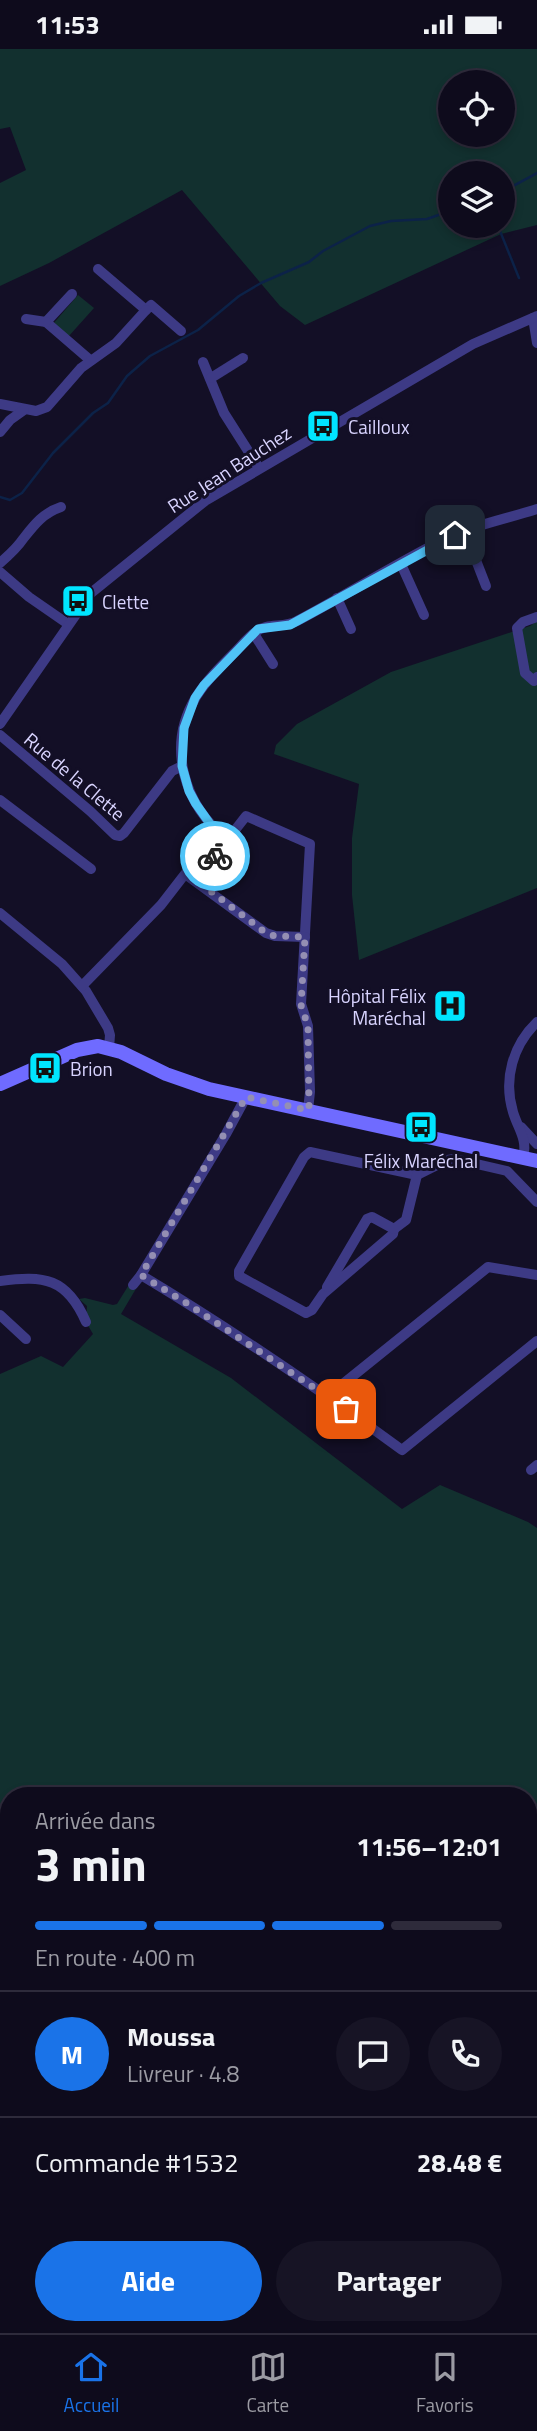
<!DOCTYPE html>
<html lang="fr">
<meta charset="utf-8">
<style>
:root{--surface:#0e0b1c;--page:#171425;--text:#f1f3f6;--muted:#9b9ba3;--line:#2e2b3b;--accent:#1a73e8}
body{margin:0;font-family:"Titillium Web",sans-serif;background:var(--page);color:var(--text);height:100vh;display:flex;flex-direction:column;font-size:26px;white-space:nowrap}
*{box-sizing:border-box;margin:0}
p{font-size:23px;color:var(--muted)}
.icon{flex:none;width:38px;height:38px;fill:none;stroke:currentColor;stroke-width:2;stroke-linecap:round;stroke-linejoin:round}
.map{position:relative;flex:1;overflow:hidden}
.drawer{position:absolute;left:0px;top:1738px;width:537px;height:548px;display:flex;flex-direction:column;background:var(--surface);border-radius:28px 28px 0 0;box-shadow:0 4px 10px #0003,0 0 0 2px var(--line)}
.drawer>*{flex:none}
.buttons{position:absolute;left:438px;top:21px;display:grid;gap:14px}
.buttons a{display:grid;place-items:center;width:77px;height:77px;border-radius:50%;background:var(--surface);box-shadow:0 4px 10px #0003,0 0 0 2px var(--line);font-size:35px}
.pin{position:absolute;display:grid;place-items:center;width:60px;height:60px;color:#fff;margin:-30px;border-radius:14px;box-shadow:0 4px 10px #0006}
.courier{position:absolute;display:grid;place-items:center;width:70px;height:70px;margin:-35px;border:5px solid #4fc3f7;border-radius:50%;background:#fff;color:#222;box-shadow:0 2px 9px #0007}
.head em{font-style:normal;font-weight:700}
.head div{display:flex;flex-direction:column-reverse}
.head{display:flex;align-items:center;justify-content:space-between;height:119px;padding:0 35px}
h1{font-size:46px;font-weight:700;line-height:52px}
.bar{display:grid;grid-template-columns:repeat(4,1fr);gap:10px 7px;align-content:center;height:84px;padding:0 35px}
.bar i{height:9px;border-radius:5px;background:var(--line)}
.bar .current{background:var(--accent)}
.bar p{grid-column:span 4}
.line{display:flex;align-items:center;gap:18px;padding:0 35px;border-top:2px solid var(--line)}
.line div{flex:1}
.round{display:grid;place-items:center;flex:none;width:74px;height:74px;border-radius:37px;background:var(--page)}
.primary-button{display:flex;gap:14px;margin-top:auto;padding:14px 35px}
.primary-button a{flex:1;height:80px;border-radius:42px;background:var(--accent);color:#fff;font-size:28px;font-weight:700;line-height:80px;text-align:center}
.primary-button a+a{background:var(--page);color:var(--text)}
.status{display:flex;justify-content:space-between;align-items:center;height:49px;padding:0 35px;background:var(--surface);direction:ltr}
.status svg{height:19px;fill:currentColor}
.tabs{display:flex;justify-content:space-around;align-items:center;height:98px;border-top:2px solid var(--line);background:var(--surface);font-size:19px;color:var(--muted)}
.tabs a{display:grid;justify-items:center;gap:4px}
.tabs .current{color:var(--accent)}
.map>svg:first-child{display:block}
.green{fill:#12302f;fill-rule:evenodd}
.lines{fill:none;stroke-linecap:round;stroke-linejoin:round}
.stream{stroke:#0c2248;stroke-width:2.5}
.street{stroke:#3d3a85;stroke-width:10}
.secondary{stroke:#6f6bff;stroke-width:14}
.done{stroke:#948fb3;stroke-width:7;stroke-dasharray:0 12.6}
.route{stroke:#4fc3f7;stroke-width:9}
.labels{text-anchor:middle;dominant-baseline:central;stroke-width:6;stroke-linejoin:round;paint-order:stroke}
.poi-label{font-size:19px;fill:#d9d4ff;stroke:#130f26;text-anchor:start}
.street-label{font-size:19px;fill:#d9d4ff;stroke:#130f26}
</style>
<div class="status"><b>11:53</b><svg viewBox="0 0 49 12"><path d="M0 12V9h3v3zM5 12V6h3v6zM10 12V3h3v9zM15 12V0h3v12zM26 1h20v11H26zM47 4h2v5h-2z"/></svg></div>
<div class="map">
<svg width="537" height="2284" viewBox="0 0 537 2284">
<rect width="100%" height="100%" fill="#130f26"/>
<!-- green -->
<g class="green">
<path d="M0 0H537V176L501 185 305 276 280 257 182 141 49 214 0 237V134L26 121 10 78 0 80ZM450 33H502V86H450ZM450 124H502V177H450Z"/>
<path d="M78 246 94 259 68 288 53 275Z"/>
<path d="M537 572V839L359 911 352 846V789L359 735 274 705 276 696 297 675 391 623 530 577Z"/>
<path d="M130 1234 137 1238 121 1265 231 1329 402 1460 440 1436 528 1473 537 1479V2098L529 2104 528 1746H9V2277H127L122 2281 123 2284H0V1325L41 1307 63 1318 93 1285 86 1273 87 1257 79 1250 85 1249 113 1256 117 1255Z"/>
<path d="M528 2163 537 2167V2202L529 2212Z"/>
<path d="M249 2277H517L510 2284H474L470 2281 454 2284H256Z"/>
</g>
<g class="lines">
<!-- stream -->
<g class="stream">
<path d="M502 143 537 124"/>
<path d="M498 177 519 229"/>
<path d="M0 448 10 451 22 444 53 404 93 364 108 354 127 327 150 307 198 281 239 247 261 234 309 213 323 202 370 177 391 172 427 170 450 162"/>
</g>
<!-- street -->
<g class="street">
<path d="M98 220 146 261 151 256 181 282"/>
<path d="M72 245 46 273 90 311"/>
<path d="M533 269 537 294"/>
<path d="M26 270 46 273"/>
<path d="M203 313 224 364 259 419"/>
<path d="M211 329 243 309"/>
<path d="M0 355 36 362 47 358 81 319 116 294 146 261"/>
<path d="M0 383 10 371 24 361"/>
<path d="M465 483 486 537"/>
<path d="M0 514C8 507 17 499 23 490 34 476 43 464 61 458"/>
<path d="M401 515 424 566"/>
<path d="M0 523 29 548 68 575"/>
<path d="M337 549 351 580"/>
<path d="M537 568 523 573 517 579 525 624 534 632 537 628"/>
<path d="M254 585 273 615"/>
<path d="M0 675 91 544 205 452 473 295 537 267"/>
<path d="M0 686 90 762 115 786 120 787 124 784 172 722 182 717"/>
<path d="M0 751 91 820"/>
<path d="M227 790C184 757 166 697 196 648 206 632 220 618 234 604 241 597 248 588 257 582 267 574 285 579 297 572 346 546 392 517 441 492 470 477 506 470 537 460"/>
<path d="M196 831 246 767 310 795 301 955 308 977 310 1043 308 1061"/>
<path d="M0 864 62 915 86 942 108 979 110 986 109 999"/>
<path d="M82 937 161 856 185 825 266 884 275 887 305 888"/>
<path d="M521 1078 537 1095"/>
<path d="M523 1109C528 1090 518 1080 513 1063 503 1030 513 996 537 973"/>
<path d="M394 1180 393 1185 323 1245 312 1261 306 1264 239 1227V1222L304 1108 310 1103 417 1126 447 1111 455 1110 507 1122 537 1153"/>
<path d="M141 1226C231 1280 317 1339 402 1401L537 1292"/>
<path d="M0 1232C44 1226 67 1229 86 1273"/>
<path d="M133 1236 141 1226 226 1085 246 1048"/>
<path d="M327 1238 367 1170 372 1168 394 1180 406 1171 417 1126"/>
<path d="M0 1266 26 1290"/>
<path d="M328 1347 488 1218 537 1226"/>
<path d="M531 1421 537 1416"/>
</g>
<!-- secondary -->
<g class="secondary">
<path d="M0 1035 77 1001 98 997 121 1003 166 1025 209 1040 537 1112"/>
<path d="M60 2284 73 2277"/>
<path d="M222 2284 225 2277"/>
<path d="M405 2284 418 2277"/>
<path d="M524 2284C537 2276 537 2263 528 2251"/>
</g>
</g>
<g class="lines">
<!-- done -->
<path class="done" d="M215 807 196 831 266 884 275 887 305 888 301 956 308 977 309 1058 308 1061 246 1048 141 1226 188 1255 346 1360"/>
<!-- route -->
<path class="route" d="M215 807 227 790 213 779 196 755 189 742 182 717 184 679 195 649 204 636 258 580 290 576 455 486"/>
</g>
<!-- icons -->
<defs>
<symbol id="bus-square" viewBox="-11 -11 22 22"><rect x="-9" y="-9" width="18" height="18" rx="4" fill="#00e5ff" stroke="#130f26"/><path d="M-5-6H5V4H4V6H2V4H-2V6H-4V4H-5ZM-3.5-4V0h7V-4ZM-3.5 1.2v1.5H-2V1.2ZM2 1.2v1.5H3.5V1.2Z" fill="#111"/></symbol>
<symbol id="hospital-square" viewBox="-11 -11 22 22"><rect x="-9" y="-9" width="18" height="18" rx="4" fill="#00e5ff" stroke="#130f26"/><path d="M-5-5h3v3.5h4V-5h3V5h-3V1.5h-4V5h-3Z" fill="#111"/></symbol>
</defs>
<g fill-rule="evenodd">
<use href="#bus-square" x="304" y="358" width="38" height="38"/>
<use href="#bus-square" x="59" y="533" width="38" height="38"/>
<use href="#hospital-square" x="431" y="938" width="38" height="38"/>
<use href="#bus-square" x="26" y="1000" width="38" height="38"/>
<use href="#bus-square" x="402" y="1059" width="38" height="38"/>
</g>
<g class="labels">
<!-- poi labels -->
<g class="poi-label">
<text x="348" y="377">Cailloux</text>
<text x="102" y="552">Clette</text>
<text x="426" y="946" text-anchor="end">Hôpital Félix<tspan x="426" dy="22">Maréchal</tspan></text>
<text x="70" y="1019">Brion</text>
<text x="421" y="1111" text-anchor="middle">Félix Maréchal</text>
</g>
<!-- street labels -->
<g class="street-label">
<text transform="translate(229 420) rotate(-33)">Rue Jean Bauchez</text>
<text transform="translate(75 727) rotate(40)">Rue de la Clette</text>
</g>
</g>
</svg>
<div class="buttons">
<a><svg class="icon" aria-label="locate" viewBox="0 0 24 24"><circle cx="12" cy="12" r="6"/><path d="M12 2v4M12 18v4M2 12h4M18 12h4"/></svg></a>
<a><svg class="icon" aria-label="layers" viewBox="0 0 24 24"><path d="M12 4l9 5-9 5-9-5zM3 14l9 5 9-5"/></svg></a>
</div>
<div class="pin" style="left:346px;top:1360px;background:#ea580c"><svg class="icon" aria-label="bag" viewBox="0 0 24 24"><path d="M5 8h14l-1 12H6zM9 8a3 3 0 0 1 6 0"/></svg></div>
<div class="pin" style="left:455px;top:486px;background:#1f2937"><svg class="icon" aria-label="home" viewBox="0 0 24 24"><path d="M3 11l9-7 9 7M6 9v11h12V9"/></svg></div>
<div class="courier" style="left:215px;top:807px"><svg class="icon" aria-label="bike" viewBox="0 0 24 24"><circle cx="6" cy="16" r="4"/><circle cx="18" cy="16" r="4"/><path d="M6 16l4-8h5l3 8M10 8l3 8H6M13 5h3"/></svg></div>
<section class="drawer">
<div class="head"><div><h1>3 min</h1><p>Arrivée dans</p></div><em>11:56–12:01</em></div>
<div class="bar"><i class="current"></i><i class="current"></i><i class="current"></i><i></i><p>En route · 400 m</p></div>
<div class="line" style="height:126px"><b class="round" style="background:var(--accent);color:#fff">M</b><div><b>Moussa</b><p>Livreur · 4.8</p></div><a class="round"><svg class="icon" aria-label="chat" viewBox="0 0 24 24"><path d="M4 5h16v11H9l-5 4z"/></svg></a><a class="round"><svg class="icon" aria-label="phone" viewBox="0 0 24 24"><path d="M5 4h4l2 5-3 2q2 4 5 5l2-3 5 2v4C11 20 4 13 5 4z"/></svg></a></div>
<div class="line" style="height:91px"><div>Commande #1532</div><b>28.48 €</b></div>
<div class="primary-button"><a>Aide</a><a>Partager</a></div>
</section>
</div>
<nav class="tabs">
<a class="current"><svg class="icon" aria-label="home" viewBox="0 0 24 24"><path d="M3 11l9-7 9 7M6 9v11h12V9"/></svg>Accueil</a>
<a><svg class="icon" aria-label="map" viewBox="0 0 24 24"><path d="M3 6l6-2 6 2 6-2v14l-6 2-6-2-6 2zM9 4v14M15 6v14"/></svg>Carte</a>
<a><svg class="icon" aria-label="saved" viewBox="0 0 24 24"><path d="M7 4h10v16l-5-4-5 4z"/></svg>Favoris</a>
</nav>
